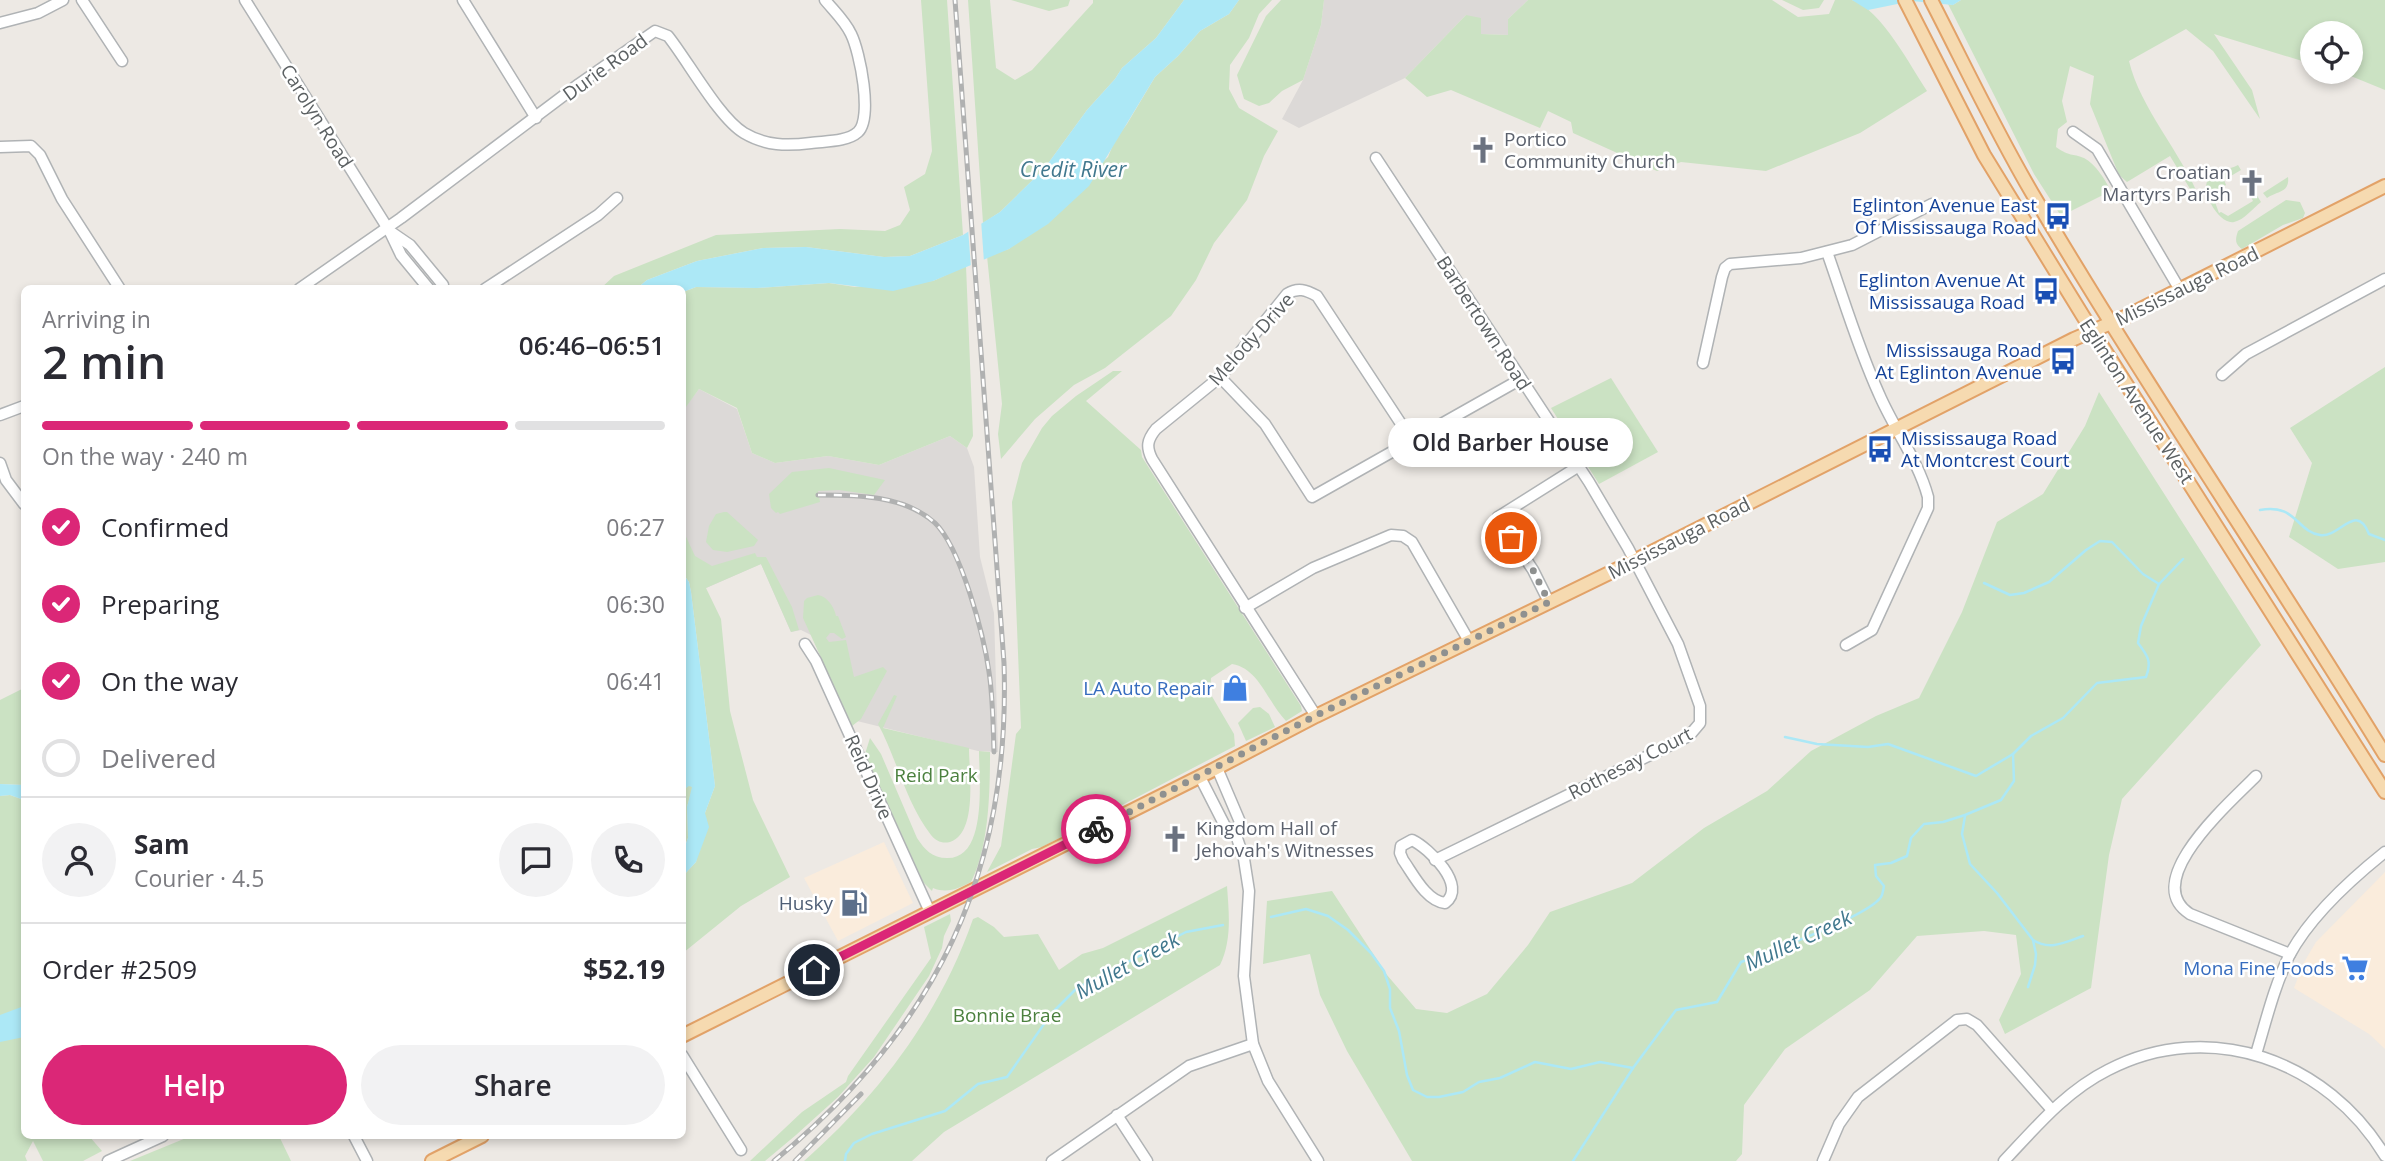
<!DOCTYPE html>
<meta charset="utf-8">
<style>
:root{--surface:#fff;--page:#f2f2f3;--text:#2b2b33;--muted:#7c7c81;--line:#e1e1e2;--accent:#db2777}
body{margin:0;font-family:"Open Sans",sans-serif;background:var(--page);color:var(--text);height:100vh;display:flex;flex-direction:column;font-size:26px;white-space:nowrap}
*{box-sizing:border-box;margin:0}
p{font-size:23px;color:var(--muted)}
.icon{flex:none;width:38px;height:38px;fill:none;stroke:currentColor;stroke-width:2;stroke-linecap:round;stroke-linejoin:round}
.map{position:relative;flex:1;overflow:hidden}
.panel{position:absolute;left:21px;top:285px;width:665px;height:854px;display:flex;flex-direction:column;background:var(--surface);border-radius:10px;box-shadow:0 4px 10px #0003}
.panel>*{flex:none}
.tools{position:absolute;left:2300px;top:21px;display:grid;gap:14px}
.tools a{display:grid;place-items:center;width:63px;height:63px;border-radius:50%;background:var(--surface);box-shadow:0 4px 10px #0003;font-size:35px}
.pin{position:absolute;display:grid;place-items:center;width:60px;height:60px;color:#fff;margin:-30px;border:4px solid #fff;border-radius:50%;box-shadow:0 2px 7px #0007}
.courier{position:absolute;display:grid;place-items:center;width:70px;height:70px;margin:-35px;border:5px solid #db2777;border-radius:50%;background:#fff;color:#222;box-shadow:0 2px 9px #0007}
.bubble{position:absolute;height:49px;border-radius:24px;background:var(--surface);box-shadow:0 4px 10px #0003;font-size:23px;font-weight:600;line-height:49px;text-align:center}
.overview em{font-style:normal;font-weight:600}
.overview div{display:flex;flex-direction:column-reverse}
.overview{display:flex;align-items:center;justify-content:space-between;height:119px;padding:0 21px}
h1{font-size:46px;font-weight:600;line-height:52px}
.bar{display:grid;grid-template-columns:repeat(4,1fr);gap:10px 7px;align-content:center;height:84px;padding:0 21px}
.bar i{height:9px;border-radius:5px;background:var(--line)}
.bar .active{background:var(--accent)}
.bar p{grid-column:span 4}
.line{display:flex;align-items:center;gap:18px;padding:0 21px;border-top:2px solid var(--line)}
.line div{flex:1}
.round{display:grid;place-items:center;flex:none;width:74px;height:74px;border-radius:37px;background:var(--page)}
ol{padding:0 21px;list-style:none}
li{display:flex;align-items:center;gap:21px;height:77px}
li p{margin-inline-start:auto}
li .icon{padding:7px;border-radius:50%;background:var(--accent);color:#fff;stroke-width:4}
li:last-child{color:var(--muted)}
li i{width:38px;height:38px;border:4px solid var(--line);border-radius:50%}
.primary-button{display:flex;gap:14px;margin-top:auto;padding:14px 21px}
.primary-button a{flex:1;height:80px;border-radius:42px;background:var(--accent);color:#fff;font-size:28px;font-weight:600;line-height:80px;text-align:center}
.primary-button a+a{background:var(--page);color:var(--text)}
.map>svg:first-child{display:block}
.commercial{fill:#faecdc}
.industrial{fill:#dcd9d7}
.green{fill:#cbe2c3}
.water{fill:#ace8f6}
.pier{fill:#ede9e4}
.lines{fill:none;stroke-linecap:round;stroke-linejoin:round}
.stream{stroke:#ace8f6;stroke-width:2.5}
.minor-casing{stroke:#b0b3b5;stroke-width:13}
.major-casing{stroke:#e2a268;stroke-width:16}
.minor{stroke:#fff;stroke-width:10}
.major{stroke:#f6dab0;stroke-width:12}
.rail-casing{stroke:#b0b1b1;stroke-width:5}
.rail{stroke:#fff;stroke-width:2.5;stroke-dasharray:8;stroke-linecap:butt}
.done{stroke:#8f9190;stroke-width:7;stroke-dasharray:0 12.6}
.route{stroke:#db2777;stroke-width:9}
.labels{text-anchor:middle;dominant-baseline:central;stroke-width:5;stroke-linejoin:round;paint-order:stroke}
.street-label{font-size:19px;fill:#5c6163;stroke:#fff}
.worship-label{font-size:19px;fill:#5b616d;stroke:#fff;text-anchor:start}
.transit-label{font-size:19px;fill:#164399;stroke:#fff;text-anchor:end}
.shop-label{font-size:19px;fill:#366cbe;stroke:#fff;text-anchor:end}
.park-label{font-size:19px;fill:#4b803e;stroke:#fff}
.service-label{font-size:19px;fill:#4e5e75;stroke:#fff;text-anchor:end}
.water-label{font-size:21px;font-style:italic;fill:#41788e;stroke:#fff}
</style>
<div class="map">
<svg width="2385" height="1161" viewBox="0 0 2385 1161">
<rect width="100%" height="100%" fill="#ede9e4"/>
<!-- commercial -->
<g class="commercial">
<path d="M884 842 913 903 838 941 804 878Z"/>
<path d="M2385 872V1049L2369 1034 2294 988 2303 964 2316 942Z"/>
</g>
<!-- industrial -->
<g class="industrial">
<path d="M1324 0H1528L1508 19 1509 35 1481 34 1466 15 1405 78 1299 128 1282 119 1303 80 1321 25Z"/>
<path d="M699 389 737 409 752 453 775 463 828 456 879 465 950 436 967 448 974 467 980 557 994 613 998 752 978 751 849 719 813 636 801 630 791 632 761 564 706 588 683 551 682 411Z"/>
</g>
<!-- green -->
<g class="green">
<path d="M921 0H947L963 235 910 256 884 257 806 247 763 248 697 261 647 280 636 289H600L614 276 716 235 840 229 885 231 900 225 910 210 904 187 925 174 932 151Z"/>
<path d="M968 0H990L996 68 1015 80 1032 70 1093 3V0H1184L1156 38 1122 68 1115 79 1087 110 1044 169 1000 212 983 223Z"/>
<path d="M1011 0H1070L1068 6 1049 11Z"/>
<path d="M1239 0H1272L1259 14 1249 38 1230 65 1229 89 1239 108 1278 131 1264 156 1247 200 1214 243 1196 280 1171 316 1105 368 1074 385 1035 419 1001 459 998 434 1002 404 987 256 1009 249 1108 157 1115 140 1127 124 1155 77 1178 56 1200 31 1229 14Z"/>
<path d="M1281 0H1324L1321 25 1303 80 1282 91 1269 103 1259 106 1244 99 1237 75 1266 16Z"/>
<path d="M1528 0H1772L1798 17 1829 14 1835 0C1840 0 1848 0 1852 0 1881 9 1911 67 1927 91L1860 133 1766 171 1681 162 1657 171 1573 133 1571 122 1548 111 1540 128 1451 90 1427 97 1405 78 1466 15 1481 18V34L1508 35V19Z"/>
<path d="M1782 0H1824L1819 8 1803 10Z"/>
<path d="M1961 0H2385V90L2341 72H2350V33H2312V64L2214 34 2252 90 2260 119 2213 51 2186 29 2129 61C2140 108 2181 152 2200 199L2198 202 2170 156 2127 182 2119 175 2090 104 2094 76 2070 66 2062 101 2067 122 2058 129 2056 147C2070 157 2072 153 2084 158 2096 164 2105 180 2111 191L2061 216 2034 174 1948 4 1953 5Z"/>
<path d="M2238 165 2241 170 2224 180 2226 185 2212 194 2219 213 2221 212 2228 216 2253 201 2251 197 2256 194 2261 202C2253 208 2244 220 2234 222 2219 225 2200 191 2208 180 2215 170 2229 170 2238 165Z"/>
<path d="M2288 177C2290 193 2277 191 2267 198L2263 193Z"/>
<path d="M2286 200 2300 202 2305 213 2303 218 2283 225 2242 249C2235 244 2235 240 2238 231Z"/>
<path d="M966 266 973 436 967 448 950 436 879 465 828 456 775 463 752 453 737 408 699 389 683 411V292L696 287 757 288 829 283 855 287 933 281Z"/>
<path d="M2385 367V562L2338 569 2289 537 2312 463 2290 428Z"/>
<path d="M1113 371H1122L1086 401 1141 450 1142 457 1301 706 1302 711 1286 721C1268 703 1259 668 1232 664L1211 678 1210 693 1234 734 1235 746 1042 847 1032 849 987 872 1001 846 1016 734 1021 728 1012 502 1022 463 1042 428 1052 416 1076 396Z"/>
<path d="M1611 378 1658 452 1599 484 1551 408Z"/>
<path d="M2099 392 2261 645 2122 799 2109 855 2091 988 2005 1034 1999 1020 2021 974 2016 935 1984 931 1917 936 1870 990 1785 1049 1744 1105 1742 1154 1736 1161H1412L1347 1051 1320 995 1310 954 1263 964 1267 901 1332 891 1387 975 1416 1009 1447 1013 1487 994 1528 945 1550 912 1632 883 1704 828 1767 791 1811 751 1876 716 1919 698 1962 612 1997 522 2043 494 2085 426Z"/>
<path d="M829 468 885 480 874 495 839 490 818 491 820 502 780 514 778 512 776 513 771 508 769 494 792 472Z"/>
<path d="M724 512H727L758 540 754 546 727 552 713 550 706 542 709 526 716 514Z"/>
<path d="M682 528 695 556 712 566 755 553 757 557H766L792 607 799 630 791 632 761 564 706 588 721 619 730 711 753 800 790 877 741 906 683 953V876L696 862 705 813 715 786 691 592 689 582 683 574Z"/>
<path d="M818 595C828 597 834 607 836 616H838L846 637 842 639 834 633H830L826 638 829 642 846 640 854 677 883 667 887 671 861 719 852 726 803 618 804 601 807 598Z"/>
<path d="M24 688V785L0 784V700Z"/>
<path d="M894 695 897 696 883 728 969 748C969 772 978 833 950 842 942 844 936 841 931 835 906 803 897 759 878 724Z"/>
<path d="M1260 707 1269 714 1275 727 1246 741 1238 723 1253 708Z"/>
<path d="M870 738 881 754 917 838C925 850 932 858 947 858 988 859 979 778 979 751L990 752C990 792 989 847 971 882 960 888 947 894 933 888L932 891 923 882 865 754Z"/>
<path d="M689 785 693 787 687 807 688 838 683 851V790Z"/>
<path d="M10 795 24 800V1136H89L102 1151 83 1161H43L33 1141 25 1156 27 1161H0V796Z"/>
<path d="M1227 886C1229 914 1232 940 1220 965L944 1132 912 1161H804C879 1095 940 1014 973 919L978 917 994 927 1004 937 1038 934 1059 970 1082 954 1103 948Z"/>
<path d="M950 914 951 921 944 936 942 948 929 976 874 1057 838 1097 796 1135 765 1161H750L802 1112 846 1082 848 1076 931 958 924 927Z"/>
<path d="M191 1136H279L291 1161H130Z"/>
</g>
<!-- water -->
<g class="water">
<path d="M1184 0H1239L1229 14 1200 31 1178 56 1155 77 1089 186 1048 224 1009 249 933 281 893 291 829 283 757 288 696 287 683 292 682 289H636L647 280 697 261 763 248 806 247 884 257 910 256 963 235 1000 212 1044 169 1087 110 1115 79 1122 68 1156 38Z"/>
<path d="M1852 0H1961L1953 5 1912 1 1868 10Z"/>
<path d="M683 574 689 582 691 592 715 786 705 813 709 827 696 862 683 876V851L688 838 687 807 692 787 689 786 683 790V749L686 741 682 739Z"/>
<path d="M0 784 24 785V800L10 795 0 796Z"/>
<path d="M24 1006V1037L0 1042V1015Z"/>
</g>
<!-- pier -->
<path class="pier" d="M981 220 984 262 971 268 968 228Z"/>
<g class="lines">
<!-- stream -->
<g class="stream">
<path d="M2260 510C2296 503 2297 532 2320 535 2340 538 2356 501 2369 534L2385 540"/>
<path d="M1984 583 2010 595 2024 593 2049 582 2086 550 2100 541 2112 542 2143 574 2159 584"/>
<path d="M1785 737 1817 744 1868 747 1888 744 1976 776 2013 754"/>
<path d="M1965 816 1962 834 1970 864 1997 893 2033 940 2036 954 2035 965 2028 987"/>
<path d="M1271 917 1306 909 1328 916 1348 930 1371 953 1384 971 1390 989V1008L1399 1031 1407 1075 1413 1090 1427 1097H1439L1463 1092 1479 1082 1500 1078 1535 1062 1571 1069 1600 1062 1633 1068 1676 1010 1717 1002 1741 962C1766 953 1868 916 1881 897 1883 894 1883 890 1884 886L1876 876 1875 865 1891 863 1907 856 1911 838 1924 824 1943 822 1965 815 2001 800 2014 781 2013 754 2031 736 2063 718 2097 683 2146 677C2152 662 2148 656 2138 643L2141 626 2159 584 2183 559"/>
<path d="M2033 940C2050 951 2066 942 2083 936"/>
<path d="M845 1161 846 1154 854 1143 872 1134 945 1111 978 1084 1007 1077 1051 1014 1077 988 1186 932 1223 925"/>
<path d="M1573 1161 1633 1068"/>
</g>
<defs>
<g id="minor">
<path d="M82 0 122 61"/>
<path d="M245 0 390 232 401 255 429 289"/>
<path d="M463 0 536 118"/>
<path d="M0 23 38 13 63 0"/>
<path d="M2073 132 2097 149 2180 290"/>
<path d="M0 147 31 146 40 155 62 199 120 289"/>
<path d="M1376 158 1589 482 1628 548 1678 644 1700 706V723L1689 736 1435 860"/>
<path d="M391 232 410 245 443 285V289"/>
<path d="M1827 252C1844 300 1858 348 1879 394 1894 429 1918 460 1928 497V508L1872 630 1846 645"/>
<path d="M299 289 401 218 579 84 655 31 668 36C688 61 719 118 744 133 766 146 787 146 811 143 825 141 847 142 858 132 873 118 860 52 851 34 845 21 834 11 825 0"/>
<path d="M485 289 598 215 617 198"/>
<path d="M1703 363 1722 277 1725 268 1730 264 1801 258 1852 245 1932 204"/>
<path d="M2222 375 2246 354 2385 279"/>
<path d="M1220 377 1265 424 1312 497 1521 379"/>
<path d="M0 415 24 406"/>
<path d="M0 463 6 480 24 504"/>
<path d="M1549 602 1533 570 1498 517 1579 466"/>
<path d="M1245 608 1313 568 1391 535 1403 536 1412 542 1469 641"/>
<path d="M805 644 816 661 930 912"/>
<path d="M1316 716 1152 459C1146 447 1147 440 1156 429L1220 377 1287 294C1298 287 1306 290 1317 296L1411 439"/>
<path d="M1217 768 1240 822 1235 832"/>
<path d="M2256 776C2232 801 2138 881 2190 914L2290 954"/>
<path d="M1200 777 1225 826 1235 832 1244 859 1249 891 1244 976 1253 1044 1268 1081 1318 1161"/>
<path d="M1412 840C1429 848 1468 886 1445 903 1426 901 1413 874 1403 860L1400 853 1401 846Z"/>
<path d="M2256 1054C2266 1021 2274 987 2289 956 2310 916 2350 880 2385 852"/>
<path d="M682 1055 741 1150"/>
<path d="M1117 1115 1147 1161"/>
<path d="M354 1136 367 1161"/>
<path d="M108 1161 163 1136"/>
<path d="M1052 1161 1189 1066 1253 1044"/>
<path d="M1823 1161 1839 1124 1858 1097 1957 1020 1967 1019 1977 1025 2052 1110"/>
<path d="M2004 1161C2036 1127 2066 1091 2108 1070 2210 1017 2328 1061 2385 1156"/>
</g>
<g id="major">
<path d="M1905 0 1984 155 2083 316 2385 792"/>
<path d="M1931 0C1964 64 1995 130 2032 193 2144 383 2269 566 2385 755"/>
<path d="M682 1036 1209 772 1316 716 1634 561 2074 339 2127 316 2385 186"/>
<path d="M432 1161 482 1136"/>
</g>
</defs>
<!-- minor casing -->
<use href="#minor" class="minor-casing"/>
<!-- major casing -->
<use href="#major" class="major-casing"/>
<!-- minor -->
<use href="#minor" class="minor"/>
<!-- major -->
<use href="#major" class="major"/>
<defs>
<g id="rail">
<path d="M818 495C857 495 904 495 935 523 961 548 984 636 989 672 993 698 993 725 994 752"/>
<path d="M774 1161C936 1028 1011 873 1004 663L955 0"/>
<path d="M795 1161 861 1094"/>
</g>
</defs>
<!-- rail casing -->
<use href="#rail" class="rail-casing"/>
<!-- rail -->
<use href="#rail" class="rail"/>
</g>
<g class="lines">
<!-- done -->
<path class="done" d="M1096 829 1315 716 1549 602 1533 570 1511 538"/>
<!-- route -->
<path class="route" d="M814 970 1096 829"/>
</g>
<!-- icons -->
<defs>
<symbol id="church-bare" viewBox="-9 -9 18 18"><path d="M-1.2-6h2.4v3.5h3.3v2.4h-3.3V6h-2.4V-.1h-3.3v-2.4h3.3Z" fill="#6b7280" stroke="#fff" stroke-width="2.5" paint-order="stroke"/></symbol>
<symbol id="bus-bare" viewBox="-9 -9 18 18"><path d="M-5-6H5V4H4V6H2V4H-2V6H-4V4H-5ZM-3.5-4V0h7V-4ZM-3.5 1.2v1.5H-2V1.2ZM2 1.2v1.5H3.5V1.2Z" fill="#1a4fb4" stroke="#fff" stroke-width="2.5" paint-order="stroke"/></symbol>
<symbol id="shop-bare" viewBox="-9 -9 18 18"><path d="M-5-2.5h2.3a2.7 3.5 0 0 1 5.4 0H5L5.5 6h-11ZM-1.5-2.5h3a1.5 2.3 0 0 0-3 0Z" fill="#3f7fe0" stroke="#fff" stroke-width="2.5" paint-order="stroke"/></symbol>
<symbol id="fuel-bare" viewBox="-9 -9 18 18"><path d="M-5.5-6h7V0h2V4h1.3V-2.5L3-4.5l.8-.8L6-3V5H2.5V1h-1V6h-7ZM-4.2-4.7v3.2H.2V-4.7Z" fill="#5c6f8a" stroke="#fff" stroke-width="2.5" paint-order="stroke"/></symbol>
<symbol id="supermarket-bare" viewBox="-9 -9 18 18"><path d="M-6-5.5h2.5l.6 2H6L4.5 2H-2.5L-4.4-4H-6ZM-1.5 3.2a1.3 1.3 0 1 0 .1 0ZM3 3.2a1.3 1.3 0 1 0 .1 0Z" fill="#3f7fe0" stroke="#fff" stroke-width="2.5" paint-order="stroke"/></symbol>
</defs>
<g fill-rule="evenodd">
<use href="#church-bare" x="1464" y="131" width="38" height="38"/>
<use href="#church-bare" x="2233" y="164" width="38" height="38"/>
<use href="#bus-bare" x="2039" y="197" width="38" height="38"/>
<use href="#bus-bare" x="2027" y="272" width="38" height="38"/>
<use href="#bus-bare" x="2044" y="342" width="38" height="38"/>
<use href="#bus-bare" x="1861" y="430" width="38" height="38"/>
<use href="#shop-bare" x="1216" y="669" width="38" height="38"/>
<use href="#church-bare" x="1156" y="820" width="38" height="38"/>
<use href="#fuel-bare" x="835" y="884" width="38" height="38"/>
<use href="#supermarket-bare" x="2336" y="949" width="38" height="38"/>
</g>
<g class="labels">
<!-- street labels -->
<g class="street-label">
<text transform="translate(605 67) rotate(-36)">Durie Road</text>
<text transform="translate(317 116) rotate(58)">Carolyn Road</text>
<text transform="translate(2187 286) rotate(-26)">Mississauga Road</text>
<text transform="translate(1484 323) rotate(57)">Barbertown Road</text>
<text transform="translate(1251 339) rotate(-48)">Melody Drive</text>
<text transform="translate(2137 401) rotate(57)">Eglinton Avenue West</text>
<text transform="translate(1679 538) rotate(-27)">Mississauga Road</text>
<text transform="translate(1630 763) rotate(-27)">Rothesay Court</text>
<text transform="translate(869 777) rotate(66)">Reid Drive</text>
</g>
<!-- worship labels -->
<g class="worship-label">
<text x="1504" y="139">Portico<tspan x="1504" dy="22">Community Church</tspan></text>
<text x="2231" y="172" text-anchor="end">Croatian<tspan x="2231" dy="22">Martyrs Parish</tspan></text>
<text x="1196" y="828">Kingdom Hall of<tspan x="1196" dy="22">Jehovah's Witnesses</tspan></text>
</g>
<!-- transit labels -->
<g class="transit-label">
<text x="2037" y="205">Eglinton Avenue East<tspan x="2037" dy="22">Of Mississauga Road</tspan></text>
<text x="2025" y="280">Eglinton Avenue At<tspan x="2025" dy="22">Mississauga Road</tspan></text>
<text x="2042" y="350">Mississauga Road<tspan x="2042" dy="22">At Eglinton Avenue</tspan></text>
<text x="1901" y="438" text-anchor="start">Mississauga Road<tspan x="1901" dy="22">At Montcrest Court</tspan></text>
</g>
<!-- shop labels -->
<g class="shop-label">
<text x="1214" y="688">LA Auto Repair</text>
<text x="2334" y="968">Mona Fine Foods</text>
</g>
<!-- park labels -->
<g class="park-label">
<text x="936" y="775">Reid Park</text>
<text x="1007" y="1015">Bonnie Brae</text>
</g>
<!-- service labels -->
<g class="service-label">
<text x="833" y="903">Husky</text>
</g>
<!-- water labels -->
<g class="water-label">
<text x="1073" y="169">Credit River</text>
<text transform="translate(1798 940) rotate(-25)">Mullet Creek</text>
<text transform="translate(1127 965) rotate(-29)">Mullet Creek</text>
</g>
</g>
</svg>
<div class="tools">
<a><svg class="icon" aria-label="locate" viewBox="0 0 24 24"><circle cx="12" cy="12" r="6"/><path d="M12 2v4M12 18v4M2 12h4M18 12h4"/></svg></a>
</div>
<div class="pin" style="left:1511px;top:538px;background:#ea580c"><svg class="icon" aria-label="bag" viewBox="0 0 24 24"><path d="M5 8h14l-1 12H6zM9 8a3 3 0 0 1 6 0"/></svg></div>
<div class="pin" style="left:814px;top:970px;background:#1f2937"><svg class="icon" aria-label="home" viewBox="0 0 24 24"><path d="M3 11l9-7 9 7M6 9v11h12V9"/></svg></div>
<div class="courier" style="left:1096px;top:829px"><svg class="icon" aria-label="bike" viewBox="0 0 24 24"><circle cx="6" cy="16" r="4"/><circle cx="18" cy="16" r="4"/><path d="M6 16l4-8h5l3 8M10 8l3 8H6M13 5h3"/></svg></div>
<div class="bubble" style="left:1388px;top:418px;width:245px">Old Barber House</div>
<section class="panel">
<div class="overview"><div><h1>2 min</h1><p>Arriving in</p></div><em>06:46–06:51</em></div>
<div class="bar"><i class="active"></i><i class="active"></i><i class="active"></i><i></i><p>On the way · 240 m</p></div>
<ol>
<li><svg class="icon" aria-label="check" viewBox="0 0 24 24"><path d="M5 12l5 5 9-10"/></svg>Confirmed<p>06:27</p></li>
<li><svg class="icon" aria-label="check" viewBox="0 0 24 24"><path d="M5 12l5 5 9-10"/></svg>Preparing<p>06:30</p></li>
<li><svg class="icon" aria-label="check" viewBox="0 0 24 24"><path d="M5 12l5 5 9-10"/></svg>On the way<p>06:41</p></li>
<li><i></i>Delivered</li>
</ol>
<div class="line" style="height:126px"><a class="round"><svg class="icon" aria-label="person" viewBox="0 0 24 24"><circle cx="12" cy="8" r="4"/><path d="M4 21q1-7 8-7t8 7"/></svg></a><div><b>Sam</b><p>Courier · 4.5</p></div><a class="round"><svg class="icon" aria-label="chat" viewBox="0 0 24 24"><path d="M4 5h16v11H9l-5 4z"/></svg></a><a class="round"><svg class="icon" aria-label="phone" viewBox="0 0 24 24"><path d="M5 4h4l2 5-3 2q2 4 5 5l2-3 5 2v4C11 20 4 13 5 4z"/></svg></a></div>
<div class="line" style="height:91px"><div>Order #2509</div><b>$52.19</b></div>
<div class="primary-button"><a>Help</a><a>Share</a></div>
</section>
</div>
